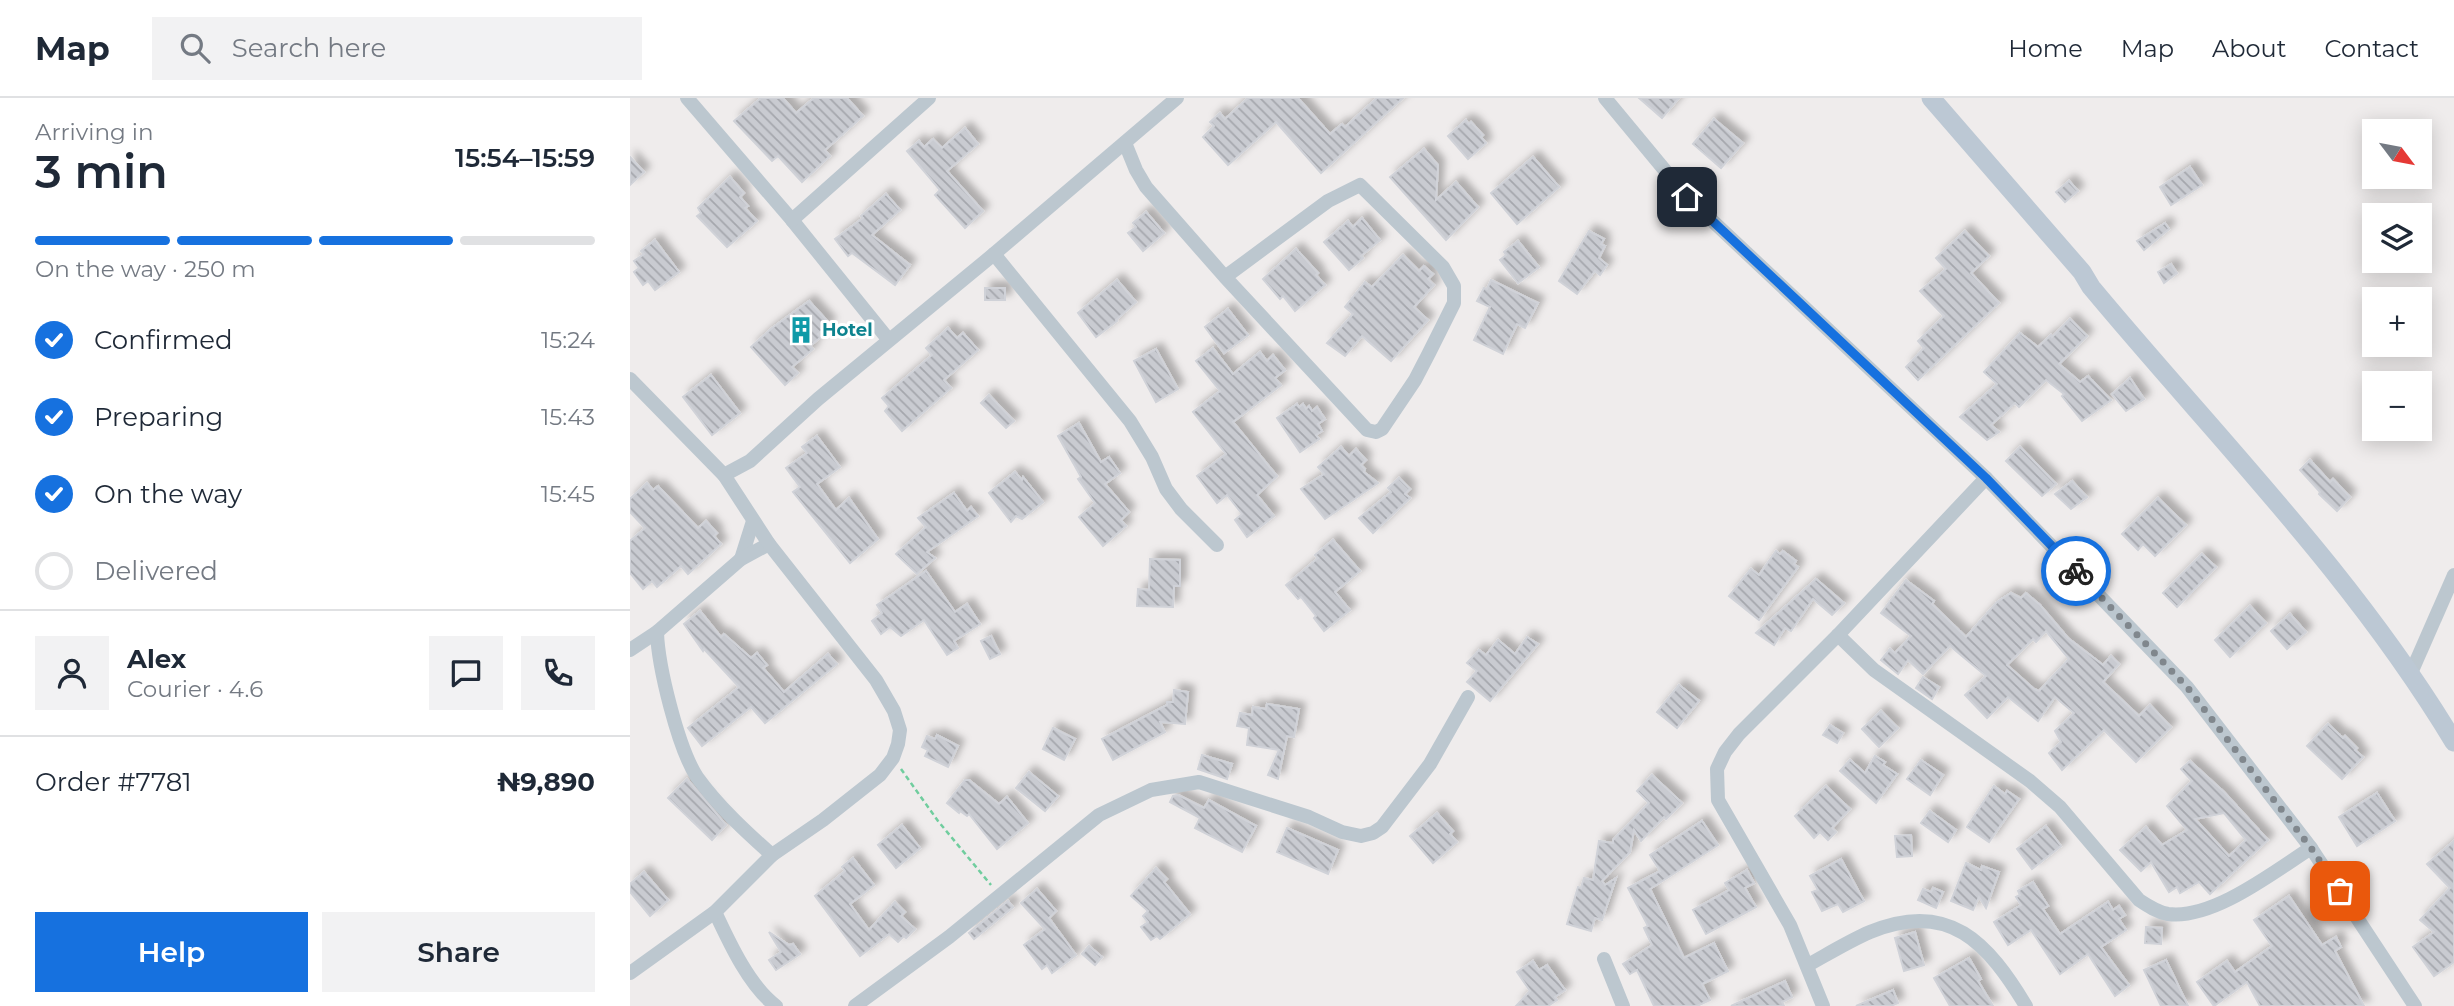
<!DOCTYPE html>
<meta charset="utf-8">
<style>
:root{--surface:#fff;--page:#f2f2f3;--text:#1f2937;--muted:#747a83;--line:#e0e1e3;--accent:#1671df}
body{margin:0;font-family:Montserrat,sans-serif;background:var(--page);color:var(--text);height:100vh;display:flex;flex-direction:column;font-size:26px;white-space:nowrap}
*{box-sizing:border-box;margin:0}
p{font-size:23px;color:var(--muted)}
.icon{flex:none;width:38px;height:38px;fill:none;stroke:currentColor;stroke-width:2;stroke-linecap:round;stroke-linejoin:round}
.map{position:relative;flex:1;overflow:hidden}
.panel{display:flex;flex-direction:column;background:var(--surface);width:630px}
.panel>*{flex:none}
.needle{width:46px;rotate:122deg}
.controls{position:absolute;left:1732px;top:21px;display:grid;gap:14px}
.controls a{display:grid;place-items:center;width:70px;height:70px;border-radius:0px;background:var(--surface);box-shadow:0 4px 18px #0003;font-size:35px}
.pin{position:absolute;display:grid;place-items:center;width:60px;height:60px;color:#fff;margin:-30px;border-radius:14px;box-shadow:0 4px 10px #0006}
.courier{position:absolute;display:grid;place-items:center;width:70px;height:70px;margin:-35px;border:5px solid #1671df;border-radius:50%;background:#fff;color:#222;box-shadow:0 2px 9px #0007}
.headline em{font-style:normal;font-weight:600}
.headline div{display:flex;flex-direction:column-reverse}
.headline{display:flex;align-items:center;justify-content:space-between;height:119px;padding:0 35px}
h1{font-size:46px;font-weight:600;line-height:52px}
.bar{display:grid;grid-template-columns:repeat(4,1fr);gap:10px 7px;align-content:center;height:84px;padding:0 35px}
.bar i{height:9px;border-radius:5px;background:var(--line)}
.bar .selected{background:var(--accent)}
.bar p{grid-column:span 4}
.line{display:flex;align-items:center;gap:18px;padding:0 35px;border-top:2px solid var(--line)}
.line div{flex:1}
.round{display:grid;place-items:center;flex:none;width:74px;height:74px;border-radius:0px;background:var(--page)}
ol{padding:0 35px;list-style:none}
li{display:flex;align-items:center;gap:21px;height:77px}
li p{margin-inline-start:auto}
li .icon{padding:7px;border-radius:50%;background:var(--accent);color:#fff;stroke-width:4}
li:last-child{color:var(--muted)}
li i{width:38px;height:38px;border:4px solid var(--line);border-radius:50%}
.primary-button{display:flex;gap:14px;margin-top:auto;padding:14px 35px}
.primary-button a{flex:1;height:80px;border-radius:0px;background:var(--accent);color:#fff;font-size:28px;font-weight:600;line-height:80px;text-align:center}
.primary-button a+a{background:var(--page);color:var(--text)}
header{display:flex;align-items:center;gap:42px;box-sizing:border-box;height:98px;padding:0 35px;background:var(--surface);border-bottom:2px solid var(--line)}
header strong{font-size:33px}
nav{display:flex;gap:38px;margin-inline-start:auto;font-size:24px}
.search{width:490px;height:63px;background:var(--page);display:flex;align-items:center;gap:18px;box-sizing:border-box;padding:0 24px;border-radius:0px;color:var(--muted);font-size:26px}
main{display:flex;flex:1;min-height:0}
.map>svg:first-child{display:block}
.building{fill:url(#building-back-hatch);stroke:#d0d2d8;stroke-width:2;fill-rule:evenodd;filter:url(#shadow)}
.lines{fill:none;stroke-linecap:round;stroke-linejoin:round}
.path{stroke:#70cd9e;stroke-width:2.5;stroke-dasharray:5 3.5;stroke-linecap:butt}
.street{stroke:#bcc7cf;stroke-width:14}
.secondary{stroke:#bcc8d4;stroke-width:19}
.done{stroke:#80878d;stroke-width:7;stroke-dasharray:0 12.6}
.route{stroke:#1671df;stroke-width:9}
.labels{text-anchor:middle;dominant-baseline:central;stroke-width:6;stroke-linejoin:round;paint-order:stroke}
.culture-label{font-size:18px;font-weight:bold;fill:#0d838f;stroke:#fff;text-anchor:start}
</style>
<header>
<strong>Map</strong>
<div class="search"><svg class="icon" aria-label="search" viewBox="0 0 24 24"><circle cx="10" cy="10" r="6"/><path d="M15 15l6 6"/></svg>Search here</div>
<nav><a>Home</a><a>Map</a><a>About</a><a>Contact</a></nav>
</header>
<main>
<section class="panel">
<div class="headline"><div><h1>3 min</h1><p>Arriving in</p></div><em>15:54–15:59</em></div>
<div class="bar"><i class="selected"></i><i class="selected"></i><i class="selected"></i><i></i><p>On the way · 250 m</p></div>
<ol>
<li><svg class="icon" aria-label="check" viewBox="0 0 24 24"><path d="M5 12l5 5 9-10"/></svg>Confirmed<p>15:24</p></li>
<li><svg class="icon" aria-label="check" viewBox="0 0 24 24"><path d="M5 12l5 5 9-10"/></svg>Preparing<p>15:43</p></li>
<li><svg class="icon" aria-label="check" viewBox="0 0 24 24"><path d="M5 12l5 5 9-10"/></svg>On the way<p>15:45</p></li>
<li><i></i>Delivered</li>
</ol>
<div class="line" style="height:126px"><a class="round"><svg class="icon" aria-label="person" viewBox="0 0 24 24"><circle cx="12" cy="8" r="4"/><path d="M4 21q1-7 8-7t8 7"/></svg></a><div><b>Alex</b><p>Courier · 4.6</p></div><a class="round"><svg class="icon" aria-label="chat" viewBox="0 0 24 24"><path d="M4 5h16v11H9l-5 4z"/></svg></a><a class="round"><svg class="icon" aria-label="phone" viewBox="0 0 24 24"><path d="M5 4h4l2 5-3 2q2 4 5 5l2-3 5 2v4C11 20 4 13 5 4z"/></svg></a></div>
<div class="line" style="height:91px"><div>Order #7781</div><b>₦9,890</b></div>
<div class="primary-button"><a>Help</a><a>Share</a></div>
</section>
<div class="map">
<svg width="1824" height="908" viewBox="0 0 1824 908">
<defs>
<pattern id="building-back-hatch" width="6" height="6" patternUnits="userSpaceOnUse" patternTransform="scale(1.75)"><rect width="6" height="6" fill="#c9cbd1"/><path d="M-1 5l2 2M0 0l6 6M5-1l2 2" fill="none" stroke="#a5a7ad"/></pattern>
<filter id="shadow"><feDropShadow dx="6" dy="-6" stdDeviation="3.5" flood-color="#0004"/></filter>
</defs>
<rect width="100%" height="100%" fill="#efecec"/>
<!-- building -->
<g class="building">
<path d="M131 0H153L166 15 184 0H217L233 18 195 52 200 58 172 84 148 58 142 63 104 23Z"/>
<path d="M618 0H668L700 36 712 26 715 29 747 0H773L691 75 646 24 598 67 573 39 584 28 580 24 590 15 595 21Z"/>
<path d="M1009 0H1049L1032 20Z"/>
<path d="M1084 21 1113 45 1091 70 1063 46Z"/>
<path d="M836 22 839 26 841 24 853 37 851 39 856 45 838 61 818 38Z"/>
<path d="M335 30 348 46 317 73 353 113 335 130 305 97 310 92 277 53 289 43 294 49 303 41 312 50Z"/>
<path d="M794 51 808 67 806 102 826 84 848 109 816 142 760 79Z"/>
<path d="M0 59 14 74 0 87Z"/>
<path d="M903 59 929 89 887 126 861 95Z"/>
<path d="M1560 69 1572 87 1541 107 1530 89Z"/>
<path d="M100 79 114 95 110 99 118 108 115 110 127 123 97 149 67 118 71 115 68 110Z"/>
<path d="M1439 83 1448 93 1435 104 1426 94Z"/>
<path d="M256 96 270 112 242 137 280 167 265 187 222 155 218 158 205 141 233 120 231 118Z"/>
<path d="M516 114 534 135 513 153 498 135 506 129 503 125Z"/>
<path d="M732 120 750 142 731 158 733 160 719 172 694 144 718 123 723 129Z"/>
<path d="M1535 125 1539 131 1514 152 1507 143Z"/>
<path d="M959 133 974 141 971 146 975 148 969 160 977 167 970 177 965 173 947 196 929 183Z"/>
<path d="M1335 133 1359 158 1341 175 1369 205 1288 282 1276 269 1294 250 1288 243 1314 218 1290 193 1316 171 1306 160Z"/>
<path d="M25 142 49 174 25 192 18 183 13 187 4 174 9 170 4 163 14 156 11 153Z"/>
<path d="M888 143 909 169 888 185 870 162 876 157 874 154Z"/>
<path d="M666 151 688 175 686 177 695 187 665 213 653 198 650 201 633 181Z"/>
<path d="M773 157 789 173 794 168 803 176 798 181 804 187 784 209 798 222 761 263 732 238 715 258 697 245 723 216 715 209 735 184 742 189Z"/>
<path d="M1541 166 1547 175 1534 185 1528 174Z"/>
<path d="M487 182 506 204 486 222 487 223 466 239 448 215Z"/>
<path d="M861 182 908 205 895 230 887 226 873 256 844 242 860 209 847 203 854 190 857 191Z"/>
<rect x="355" y="190" width="20" height="12"/>
<path d="M179 203 200 226 188 236 191 239 180 248 183 251 162 269 168 275 155 287 121 249 142 230Z"/>
<path d="M598 211 618 237 594 255 575 229Z"/>
<path d="M1440 221 1457 238 1429 266 1450 284 1458 278 1481 302 1452 323 1432 298 1434 296 1416 282 1389 309 1385 305 1361 327 1369 334 1357 342 1330 319 1367 286 1354 274 1390 235 1408 249 1421 237 1422 239Z"/>
<path d="M318 230 327 240 333 235 348 252 314 282 321 290 272 333 255 313 259 308 252 300 302 257 296 250Z"/>
<path d="M583 250 603 276 630 254 637 263 643 257 655 272 645 280 651 287 603 324 647 378 627 397 644 418 617 439 605 422 612 416 597 397 587 405 567 378 596 356 563 314 590 293 566 263Z"/>
<path d="M526 251 548 291 526 304 504 263Z"/>
<path d="M81 277 110 315 82 337 53 299Z"/>
<path d="M1500 280 1514 301 1496 313 1482 296Z"/>
<path d="M359 297 384 323 376 330 351 305Z"/>
<path d="M667 306 669 309 673 306 676 311 679 308 682 313 687 309 695 321 688 326 692 333 686 337 689 341 670 354 647 320Z"/>
<path d="M449 325 471 364 479 359 490 375 475 386 499 414 491 422 496 428 473 448 449 419 465 405 448 381 451 379 428 338Z"/>
<path d="M187 338 210 369 187 386 206 412 219 400 248 441 220 465 163 394 170 389 156 370 177 355 172 349Z"/>
<path d="M711 349 719 358 726 351 736 362 731 367 735 371 734 374 748 385 695 421 671 391 694 376 688 369Z"/>
<path d="M1390 349 1426 386 1412 398 1376 363Z"/>
<path d="M1680 362 1700 384 1703 381 1720 399 1707 413 1689 396 1690 394 1670 372Z"/>
<path d="M385 374 392 382 393 379 413 404 392 421 386 418 381 424 359 395Z"/>
<path d="M769 380 780 391 775 396 780 400 743 435 729 420 761 394 758 390Z"/>
<path d="M1442 383 1457 399 1441 411 1425 396Z"/>
<path d="M17 385 23 392 28 388 68 430 76 423 87 435 84 438 91 446 58 476 51 468 27 489 22 483 13 491 0 475V443L15 430 0 414V401Z"/>
<path d="M324 395 337 413 341 409 348 418 297 454 305 460 287 476 266 456 296 429 288 420Z"/>
<path d="M1528 400 1556 427 1525 458 1513 446 1508 452 1492 436Z"/>
<path d="M703 442 730 473 705 494 720 512 694 533 684 520 686 518 671 499 668 501 656 487 688 460 685 457Z"/>
<path d="M1146 453 1150 456 1153 453 1166 463 1164 466 1168 469 1129 522 1099 498 1121 471 1129 477Z"/>
<path d="M1572 456 1586 469 1547 509 1533 495Z"/>
<path d="M520 461 550 462V488H544L543 509 507 508 508 491 519 492Z"/>
<path d="M296 473 325 514 337 506 350 526 324 543 328 550 317 557 294 522 271 538 260 529 251 536 242 523 252 515 247 507Z"/>
<path d="M1186 481 1214 505 1202 517 1183 501 1161 533 1155 530 1144 547 1126 535Z"/>
<path d="M1276 482 1304 503 1302 506 1336 539 1367 504 1381 495 1391 500 1396 495 1410 507 1438 540 1473 567 1481 558 1489 566 1473 584 1509 618 1520 607 1541 629 1506 664 1474 632 1432 672 1419 655 1431 644 1425 633 1444 615 1425 599 1408 623 1378 599 1357 620 1335 597 1356 578 1320 548 1293 576 1278 562 1268 576 1251 562 1260 551 1265 555 1281 538 1251 515ZM1416 533 1439 561 1409 593 1404 591 1377 567 1403 541 1406 544Z"/>
<path d="M1620 508 1636 525 1600 559 1585 542Z"/>
<path d="M70 513 91 539 94 536 121 560 127 555 137 567 133 570 154 594 198 556 207 566 135 625 121 609 72 648 58 630 109 589 74 551 73 553 54 526Z"/>
<path d="M1660 516 1676 534 1657 551 1641 533Z"/>
<path d="M361 538 370 556 360 561 351 543Z"/>
<path d="M897 539 908 546 860 603 837 584 847 573 837 565 849 552 856 557 868 542 885 556Z"/>
<path d="M1293 579 1309 589 1302 601 1286 590Z"/>
<path d="M1049 587 1069 603 1047 630 1027 614Z"/>
<path d="M544 592 558 594 555 626 530 624 535 634 483 662 472 641 537 607V604H543Z"/>
<path d="M637 606 669 611 664 639 657 638 648 681 638 677 649 652 617 647 619 630 607 628 610 615 622 617 623 609 636 611Z"/>
<path d="M1251 613 1268 630 1249 649 1232 631Z"/>
<path d="M1698 626 1713 640 1715 638 1727 650 1725 652 1733 659 1712 681 1677 648Z"/>
<path d="M1200 627 1213 635 1207 645 1193 637Z"/>
<path d="M423 630 445 641 434 662 413 651Z"/>
<path d="M307 637 328 648 318 669 295 658 298 652 292 649 297 638 305 641Z"/>
<path d="M572 657 602 666 597 681 568 671Z"/>
<path d="M1245 658 1255 664 1253 667 1267 676 1246 705 1210 673 1220 662 1235 675Z"/>
<path d="M1291 662 1313 677 1300 697 1277 681Z"/>
<path d="M1560 663 1594 694 1638 742 1580 796 1569 784 1550 795 1547 789 1539 794 1521 764 1511 773 1490 752 1516 729 1532 747 1557 732 1537 708 1562 683 1551 671ZM1594 715 1616 742 1599 758 1565 721Z"/>
<path d="M399 674 428 698 415 713 386 690Z"/>
<path d="M1022 677 1052 705 1036 721 1034 719 1011 743 1004 732 1000 754 972 783 975 787 986 780 972 822 965 820 961 833 937 826 948 789 951 790 954 780 963 782 969 743 983 745V742L1019 705 1007 693Z"/>
<path d="M57 681 96 727 82 742 38 700Z"/>
<path d="M335 682H339L369 706 377 699 398 725 367 751 339 716 337 718 330 713 329 715 317 705Z"/>
<path d="M1196 688 1220 711 1202 730 1206 734 1198 742 1190 734 1184 740 1165 718Z"/>
<path d="M1364 688 1375 696 1377 693 1389 701 1359 744 1337 729Z"/>
<path d="M1747 695 1765 723 1727 748 1709 719Z"/>
<path d="M548 697 574 710 579 702 626 728 612 754 565 730 570 720 540 704 543 698Z"/>
<path d="M1300 713 1326 732 1318 744 1291 725Z"/>
<path d="M807 715 823 733 820 736 827 744 803 765 780 738Z"/>
<path d="M1072 723 1088 747 1020 791 1054 860 1084 845 1098 873 1072 886 1080 902 1067 908H1024L1007 872 1000 876 993 866 1022 847 1014 830 1018 828 998 790 1030 773 1020 757Z"/>
<path d="M272 727 290 750 266 770 248 747Z"/>
<path d="M1416 728 1431 748 1402 771 1387 751Z"/>
<path d="M657 730 708 752 698 776 647 754Z"/>
<path d="M1281 737 1282 758 1267 759 1265 738Z"/>
<path d="M1824 743V864L1804 878 1783 849 1804 834 1790 822 1820 790 1797 766Z"/>
<path d="M223 760 244 787 220 806 239 832 265 804 275 814 271 818 285 831 276 840 274 838 268 844 259 836 230 858 185 798 215 773 212 769Z"/>
<path d="M1211 761 1234 803 1213 814 1208 806 1192 813 1182 794 1188 792 1180 778Z"/>
<path d="M1336 765 1351 772 1352 768 1369 774 1356 810 1349 799 1343 812 1321 803Z"/>
<path d="M526 770 537 781 534 784 560 816 530 841 527 838 521 842 511 829 518 824 513 818 518 813 501 798Z"/>
<path d="M1117 772 1124 785 1115 790 1126 809 1076 836 1063 812 1099 792 1095 785Z"/>
<path d="M14 774 38 802 20 818 0 794V786Z"/>
<path d="M1403 784 1418 808 1413 811 1430 836 1478 804 1483 812 1489 808 1495 817 1489 821 1496 832 1471 849 1499 887 1485 898 1458 856 1430 876 1401 832 1378 847 1364 824 1391 807 1386 799 1390 797 1388 793Z"/>
<path d="M1303 790 1313 794 1306 810 1288 802 1293 791 1301 794Z"/>
<path d="M407 791 426 813 419 820 446 857 422 875 417 867 412 871 394 847 415 831 391 805Z"/>
<path d="M1659 798 1692 847 1706 839 1711 849 1705 853 1734 908H1630L1617 884 1584 908 1567 884 1597 863 1605 874 1642 848 1624 822Z"/>
<path d="M378 803 383 809 344 841 339 835Z"/>
<path d="M1516 829 1532 830 1531 846 1515 845Z"/>
<path d="M139 834 159 847 163 846 170 856 146 872 139 862 151 854Z"/>
<path d="M1285 834 1294 867 1274 873 1265 840Z"/>
<path d="M459 848 472 859 465 867 452 856Z"/>
<path d="M1339 860 1351 881 1348 883 1363 908H1320L1304 880Z"/>
<path d="M1536 862 1558 908H1531L1514 872Z"/>
<path d="M903 863 909 872 917 867 935 892 925 899 927 902 918 908H886L900 893 887 874Z"/>
<path d="M1155 883 1162 899 1152 904 1154 908H1101Z"/>
<path d="M1263 892 1268 905 1261 908H1226Z"/>
</g>
<g class="lines">
<!-- path -->
<path class="path" d="M271 671 308 723 361 787"/>
<!-- street -->
<g class="street">
<path d="M57 0 162 122 258 241"/>
<path d="M975 0 1057 99 1356 380 1557 589 1681 750 1785 908"/>
<path d="M495 45 506 72 516 89 595 179 698 103 730 87 813 169 824 188V205L799 255 785 282 752 331 746 334 737 332 595 179"/>
<path d="M162 122 299 0"/>
<path d="M364 156 500 323 522 359 536 391 551 411 587 447"/>
<path d="M0 281 94 377 120 363 188 301 364 156 547 0"/>
<path d="M111 461 123 423"/>
<path d="M27 534C28 568 48 650 67 679 88 708 115 733 142 757"/>
<path d="M1208 537 1244 572 1400 683 1430 709 1509 802C1518 808 1527 814 1538 816 1583 822 1645 773 1681 750"/>
<path d="M0 552 27 534 111 461 139 446"/>
<path d="M1781 575 1824 477"/>
<path d="M85 814C99 844 119 888 146 908"/>
<path d="M974 861 993 908"/>
<path d="M1178 867C1198 856 1219 843 1240 834 1319 801 1358 845 1396 908"/>
<path d="M0 875 85 814 142 757 193 722 250 677 263 660 268 646 270 632 264 613 246 582 139 446 94 377"/>
<path d="M225 908 319 839 469 717 521 692 569 684 679 719 712 734 731 738 743 735 752 729 800 666 838 599"/>
<path d="M1193 908 1160 827 1088 702 1087 671 1095 654 1109 636 1208 537 1356 380"/>
</g>
<!-- secondary -->
<path class="secondary" d="M1301 0 1452 174 1461 189C1585 338 1723 476 1824 644"/>
</g>
<g class="lines">
<!-- done -->
<path class="done" d="M1446 473 1557 589 1681 750 1710 793"/>
<!-- route -->
<path class="route" d="M1057 99 1356 380 1446 473"/>
</g>
<!-- icons -->
<defs>
<symbol id="building-bare" viewBox="-9 -9 18 18"><path d="M-4-6H4V6H1V3H-1V6H-4ZM-2.5-4.3h1.7v1.8h-1.7ZM.8-4.3h1.7v1.8H.8ZM-2.5-1h1.7V.8h-1.7ZM.8-1h1.7V.8H.8Z" fill="#0f9aa8" stroke="#fff" stroke-width="2.5" paint-order="stroke"/></symbol>
</defs>
<g fill-rule="evenodd">
<use href="#building-bare" x="152" y="213" width="38" height="38"/>
</g>
<g class="labels">
<!-- culture labels -->
<g class="culture-label">
<text x="192" y="232">Hotel</text>
</g>
</g>
</svg>
<div class="controls">
<a><svg class="needle" viewBox="-14 -14 28 28"><path d="M0-13l5 13h-10z" fill="#e53935"/><path d="M0 13l5-13h-10z" fill="#747a83"/></svg></a>
<a><svg class="icon" aria-label="layers" viewBox="0 0 24 24"><path d="M12 4l9 5-9 5-9-5zM3 14l9 5 9-5"/></svg></a>
<a>+</a>
<a>−</a>
</div>
<div class="pin" style="left:1710px;top:793px;background:#ea580c"><svg class="icon" aria-label="bag" viewBox="0 0 24 24"><path d="M5 8h14l-1 12H6zM9 8a3 3 0 0 1 6 0"/></svg></div>
<div class="pin" style="left:1057px;top:99px;background:#1f2937"><svg class="icon" aria-label="home" viewBox="0 0 24 24"><path d="M3 11l9-7 9 7M6 9v11h12V9"/></svg></div>
<div class="courier" style="left:1446px;top:473px"><svg class="icon" aria-label="bike" viewBox="0 0 24 24"><circle cx="6" cy="16" r="4"/><circle cx="18" cy="16" r="4"/><path d="M6 16l4-8h5l3 8M10 8l3 8H6M13 5h3"/></svg></div>
</div>
</main>
